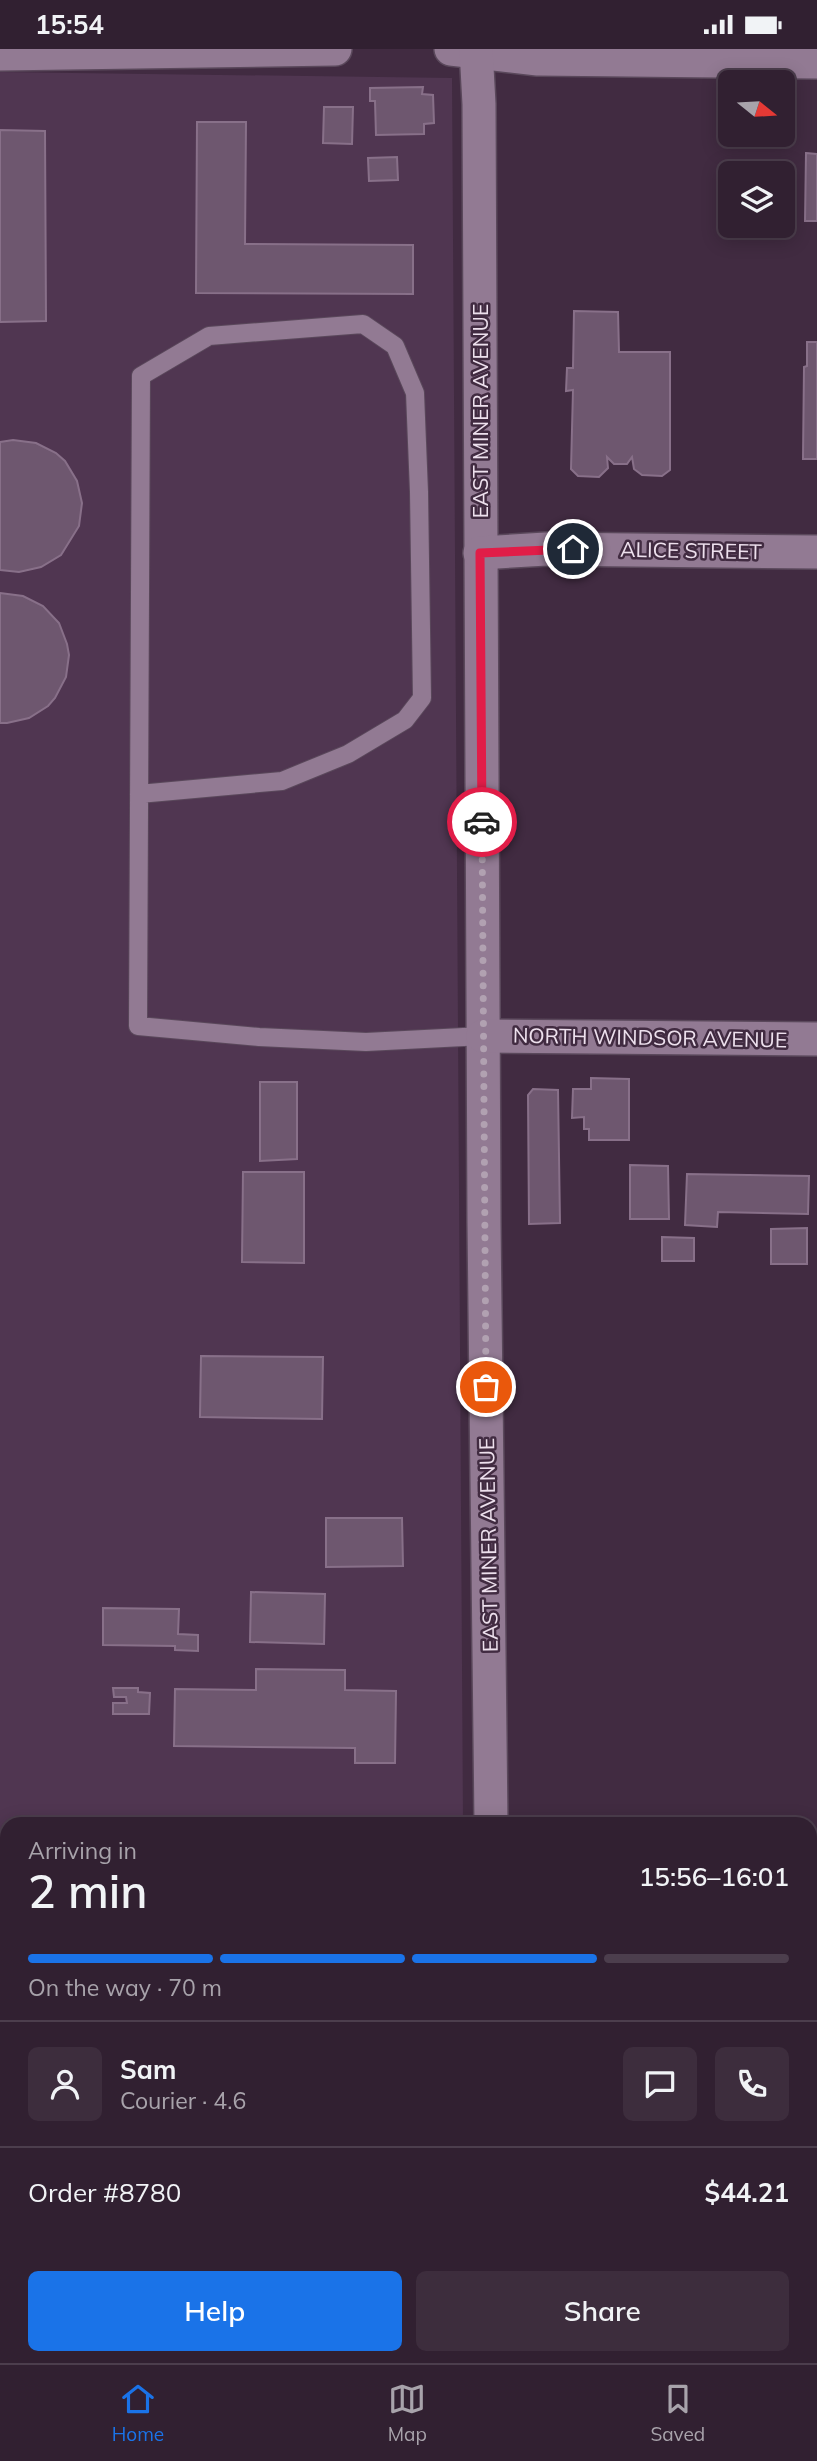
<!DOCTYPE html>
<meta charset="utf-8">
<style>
:root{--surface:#312031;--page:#3d2d3d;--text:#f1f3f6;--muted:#a8a3ab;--line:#4c3e4d;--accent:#1a73e8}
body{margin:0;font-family:Mulish,sans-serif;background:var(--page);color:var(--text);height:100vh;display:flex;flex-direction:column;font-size:26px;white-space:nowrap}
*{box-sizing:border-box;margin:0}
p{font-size:23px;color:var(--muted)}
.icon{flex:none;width:38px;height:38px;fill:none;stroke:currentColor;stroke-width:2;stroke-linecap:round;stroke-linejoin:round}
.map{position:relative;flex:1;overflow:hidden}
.side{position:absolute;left:0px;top:1768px;width:817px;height:548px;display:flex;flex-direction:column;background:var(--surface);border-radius:21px 21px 0 0;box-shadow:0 4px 18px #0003,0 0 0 2px var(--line)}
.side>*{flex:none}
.needle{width:46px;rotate:108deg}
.buttons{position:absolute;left:718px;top:21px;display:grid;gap:14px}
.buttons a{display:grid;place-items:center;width:77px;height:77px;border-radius:10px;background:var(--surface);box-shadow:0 4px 18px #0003,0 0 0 2px var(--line);font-size:35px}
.pin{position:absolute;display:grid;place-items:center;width:60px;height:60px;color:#fff;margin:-30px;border:4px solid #fff;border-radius:50%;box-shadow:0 2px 7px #0007}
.courier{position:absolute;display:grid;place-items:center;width:70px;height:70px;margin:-35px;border:5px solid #e11d48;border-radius:50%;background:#fff;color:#222;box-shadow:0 2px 9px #0007}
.summary em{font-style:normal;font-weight:600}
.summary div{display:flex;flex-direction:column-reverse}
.summary{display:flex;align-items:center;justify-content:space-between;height:119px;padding:0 28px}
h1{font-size:46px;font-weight:600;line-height:52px}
.bar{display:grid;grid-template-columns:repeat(4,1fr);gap:10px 7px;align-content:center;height:84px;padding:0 28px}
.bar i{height:9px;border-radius:5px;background:var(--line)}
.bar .selected{background:var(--accent)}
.bar p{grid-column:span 4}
.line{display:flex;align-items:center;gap:18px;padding:0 28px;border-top:2px solid var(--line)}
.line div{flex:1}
.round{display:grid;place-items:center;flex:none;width:74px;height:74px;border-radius:10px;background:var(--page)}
.button{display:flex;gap:14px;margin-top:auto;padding:14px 28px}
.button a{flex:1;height:80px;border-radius:10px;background:var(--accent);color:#fff;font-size:28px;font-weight:600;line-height:80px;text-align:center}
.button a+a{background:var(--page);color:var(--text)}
.status{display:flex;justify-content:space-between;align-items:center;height:49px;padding:0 35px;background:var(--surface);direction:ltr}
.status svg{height:19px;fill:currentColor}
.menu{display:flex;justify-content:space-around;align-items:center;height:98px;border-top:2px solid var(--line);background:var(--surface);font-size:19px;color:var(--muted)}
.menu a{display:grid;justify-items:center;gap:4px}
.menu .selected{color:var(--accent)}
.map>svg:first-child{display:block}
.built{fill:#503651}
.building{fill:#6e576f;stroke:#887089;stroke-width:2}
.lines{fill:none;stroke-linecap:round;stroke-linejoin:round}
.lane-casing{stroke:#5a485b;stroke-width:20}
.street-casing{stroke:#5a485b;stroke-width:36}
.lane{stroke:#927a93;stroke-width:18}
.street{stroke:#927a93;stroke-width:33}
.done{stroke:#b1a1b1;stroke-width:7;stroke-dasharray:0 12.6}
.route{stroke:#e11d48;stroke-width:9}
.labels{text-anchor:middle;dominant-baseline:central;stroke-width:5;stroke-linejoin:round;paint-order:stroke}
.street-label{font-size:21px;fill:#ede0ed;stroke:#412b41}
</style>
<div class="status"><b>15:54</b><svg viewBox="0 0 49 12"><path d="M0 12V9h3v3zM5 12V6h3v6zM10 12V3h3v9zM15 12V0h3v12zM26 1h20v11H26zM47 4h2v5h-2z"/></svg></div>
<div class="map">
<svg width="817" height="2314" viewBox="0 0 817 2314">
<rect width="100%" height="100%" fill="#412b41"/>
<!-- built -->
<path class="built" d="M0 23 452 29 463 1774H7V2308H466V2314H0Z"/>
<!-- building -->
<g class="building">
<path d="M423 38 422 45 433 46 434 74 424 75V85L376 86 375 52H370V39Z"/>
<path d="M324 58H353L352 95 323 94Z"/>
<path d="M197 73H246L245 195 413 196V245L196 244Z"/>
<path d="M0 81 45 82 46 272 0 273Z"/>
<path d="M806 104 817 105V172H805Z"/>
<path d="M397 108 398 131 369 132 368 109Z"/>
<path d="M574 262 618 263 619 303H670V421L662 427 642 426 634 420 632 408 627 415H614L607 408 608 419 599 428 578 427 571 420 573 341 566 342 567 319H573Z"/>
<path d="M807 293H817V410H803L804 318 807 317Z"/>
<path d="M13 391 36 394 56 404 65 412 77 432 82 454 79 477 61 506 41 518 19 523 0 521V393Z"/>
<path d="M0 544 23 547 43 557 59 574 67 595 69 606 66 628 55 649 48 657 29 669 7 674H0Z"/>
<path d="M591 1029 629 1030V1091H589V1080H584V1068L572 1069 573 1040H591Z"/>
<path d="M260 1033H297V1110L260 1112Z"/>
<path d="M533 1040 558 1041 560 1174 529 1175 528 1046Z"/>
<path d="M630 1116 668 1117 669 1170H630Z"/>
<path d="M243 1123H304V1214L242 1213Z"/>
<path d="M687 1125 809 1127 808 1165 718 1163 717 1178 685 1176Z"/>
<path d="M807 1179V1215H771V1180Z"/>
<path d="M662 1188 694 1189V1212H662Z"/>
<path d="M201 1307 323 1308 322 1370 200 1368Z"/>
<path d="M326 1469H402L403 1517 326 1518Z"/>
<path d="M251 1543 325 1545 324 1595 250 1593Z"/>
<path d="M103 1559 179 1560 178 1585 198 1586V1602L175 1601V1597L103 1596Z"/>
<path d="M256 1620 345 1621V1641L396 1642 395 1714H355V1699L174 1697 175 1640 256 1641Z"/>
<path d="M113 1639H138V1643L150 1644 149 1665H113V1654H127L126 1648H114Z"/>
<rect x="300" y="2308" width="94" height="6"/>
</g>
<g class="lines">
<defs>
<g id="lane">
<path d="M139 745 282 732 348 705 405 671 422 649 419 443 415 344 395 297 363 275 209 287 141 327 138 977 259 988 366 993 483 987"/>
<path d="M0 2159H7"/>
<path d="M246 2314 253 2308"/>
</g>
<g id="street">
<path d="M451 0 538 10 817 13"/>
<path d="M476 0 479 55 484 1174 491 1774"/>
<path d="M0 5 335 0"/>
<path d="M480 504 546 500 817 503"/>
<path d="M483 987 817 990"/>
<path d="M810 1966H817"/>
<path d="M498 2308V2314"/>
</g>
</defs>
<!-- lane casing -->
<use href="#lane" class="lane-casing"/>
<!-- street casing -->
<use href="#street" class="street-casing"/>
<!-- lane -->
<use href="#lane" class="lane"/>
<!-- street -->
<use href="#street" class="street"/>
</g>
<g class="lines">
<!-- done -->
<path class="done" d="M482 773 486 1338"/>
<!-- route -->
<path class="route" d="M482 773 480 504 573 500"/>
</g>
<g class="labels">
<!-- street labels -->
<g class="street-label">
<text transform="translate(480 362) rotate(-90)">EAST MINER AVENUE</text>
<text transform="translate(691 501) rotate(1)">ALICE STREET</text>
<text transform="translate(650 988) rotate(1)">NORTH WINDSOR AVENUE</text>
<text transform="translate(488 1496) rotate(-91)">EAST MINER AVENUE</text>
</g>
</g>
</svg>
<div class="buttons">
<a><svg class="needle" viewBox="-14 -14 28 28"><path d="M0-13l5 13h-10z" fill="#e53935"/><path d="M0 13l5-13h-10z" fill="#a8a3ab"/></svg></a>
<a><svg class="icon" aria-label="layers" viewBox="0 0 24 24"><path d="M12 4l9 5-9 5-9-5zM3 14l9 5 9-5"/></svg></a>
</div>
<div class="pin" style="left:486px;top:1338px;background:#ea580c"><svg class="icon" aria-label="bag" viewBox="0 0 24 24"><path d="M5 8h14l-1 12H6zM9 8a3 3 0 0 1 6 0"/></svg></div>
<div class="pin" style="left:573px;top:500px;background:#1f2937"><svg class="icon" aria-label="home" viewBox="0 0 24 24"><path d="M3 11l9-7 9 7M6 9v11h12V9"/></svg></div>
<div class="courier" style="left:482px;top:773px"><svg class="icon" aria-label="car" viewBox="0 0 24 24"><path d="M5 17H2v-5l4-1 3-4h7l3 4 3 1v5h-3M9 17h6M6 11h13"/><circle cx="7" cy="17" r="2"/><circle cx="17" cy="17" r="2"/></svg></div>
<section class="side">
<div class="summary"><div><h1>2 min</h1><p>Arriving in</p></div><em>15:56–16:01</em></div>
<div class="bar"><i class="selected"></i><i class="selected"></i><i class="selected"></i><i></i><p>On the way · 70 m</p></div>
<div class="line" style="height:126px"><a class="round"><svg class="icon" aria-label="person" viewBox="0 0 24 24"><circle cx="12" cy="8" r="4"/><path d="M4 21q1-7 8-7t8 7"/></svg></a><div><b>Sam</b><p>Courier · 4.6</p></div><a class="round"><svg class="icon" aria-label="chat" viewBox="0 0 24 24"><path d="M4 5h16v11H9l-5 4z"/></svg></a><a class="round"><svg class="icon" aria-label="phone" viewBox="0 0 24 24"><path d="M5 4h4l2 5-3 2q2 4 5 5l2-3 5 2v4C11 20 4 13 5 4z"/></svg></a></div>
<div class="line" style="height:91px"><div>Order #8780</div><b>$44.21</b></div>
<div class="button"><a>Help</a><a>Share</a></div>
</section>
</div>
<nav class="menu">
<a class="selected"><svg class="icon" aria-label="home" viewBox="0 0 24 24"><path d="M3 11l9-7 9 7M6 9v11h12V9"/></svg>Home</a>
<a><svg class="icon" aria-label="map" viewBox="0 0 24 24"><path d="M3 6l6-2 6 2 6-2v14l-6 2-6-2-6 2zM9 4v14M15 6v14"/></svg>Map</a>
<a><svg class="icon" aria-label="saved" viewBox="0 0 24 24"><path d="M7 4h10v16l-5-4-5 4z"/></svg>Saved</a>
</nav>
